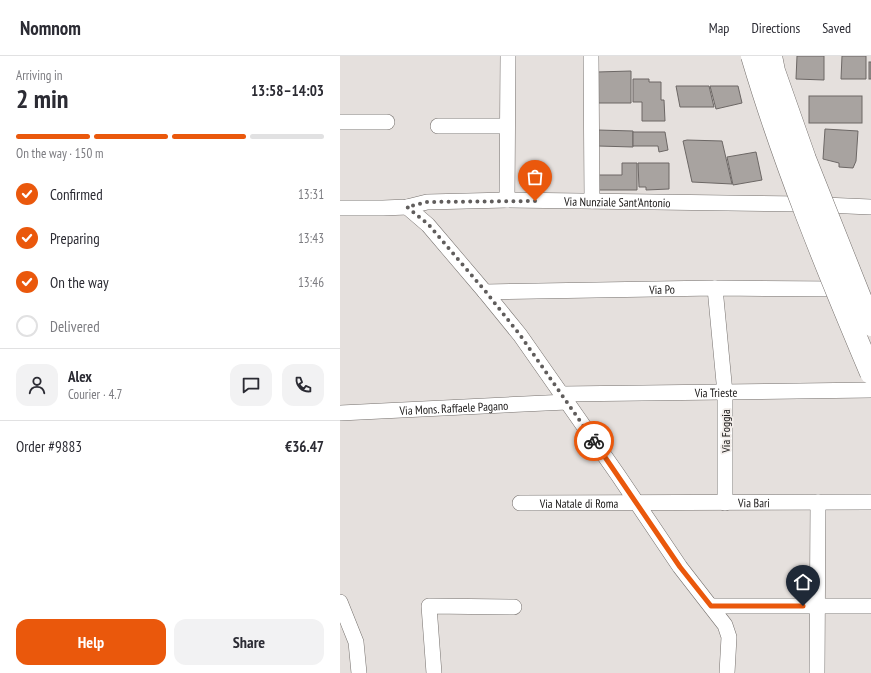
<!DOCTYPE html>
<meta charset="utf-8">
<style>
:root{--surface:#fff;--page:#f2f2f3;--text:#2b2b33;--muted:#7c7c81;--line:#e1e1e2;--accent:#ea580c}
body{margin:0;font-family:"PT Sans Narrow",sans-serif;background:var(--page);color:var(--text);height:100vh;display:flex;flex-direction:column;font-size:15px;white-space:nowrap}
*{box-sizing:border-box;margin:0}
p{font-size:13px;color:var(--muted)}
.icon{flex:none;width:22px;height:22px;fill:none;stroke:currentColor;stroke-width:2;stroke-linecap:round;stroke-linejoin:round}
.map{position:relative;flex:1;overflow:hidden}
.drawer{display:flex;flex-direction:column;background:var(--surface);width:340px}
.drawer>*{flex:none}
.pin{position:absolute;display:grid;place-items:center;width:34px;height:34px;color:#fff;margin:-41px -17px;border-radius:50% 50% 50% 0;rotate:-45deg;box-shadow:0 0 4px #0007}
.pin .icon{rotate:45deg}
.courier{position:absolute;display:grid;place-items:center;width:40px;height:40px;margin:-20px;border:3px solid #ea580c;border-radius:50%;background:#fff;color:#222;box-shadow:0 1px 5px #0007}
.headline em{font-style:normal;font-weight:700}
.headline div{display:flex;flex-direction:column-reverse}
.headline{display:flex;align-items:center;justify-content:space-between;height:68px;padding:0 16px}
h1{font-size:26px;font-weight:700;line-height:30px}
.bar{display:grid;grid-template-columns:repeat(4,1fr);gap:6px 4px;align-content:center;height:48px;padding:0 16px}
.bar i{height:5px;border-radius:3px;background:var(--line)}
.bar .selected{background:var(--accent)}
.bar p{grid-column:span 4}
.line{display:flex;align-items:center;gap:10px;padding:0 16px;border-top:1px solid var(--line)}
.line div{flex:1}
.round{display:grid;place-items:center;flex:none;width:42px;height:42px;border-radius:12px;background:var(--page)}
ol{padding:0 16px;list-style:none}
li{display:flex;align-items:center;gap:12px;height:44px}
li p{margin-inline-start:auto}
li .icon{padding:4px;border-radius:50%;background:var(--accent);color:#fff;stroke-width:4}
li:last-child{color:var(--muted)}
li i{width:22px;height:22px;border:2px solid var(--line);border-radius:50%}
.button{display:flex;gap:8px;margin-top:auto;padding:8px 16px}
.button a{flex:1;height:46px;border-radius:12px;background:var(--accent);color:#fff;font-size:16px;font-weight:700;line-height:46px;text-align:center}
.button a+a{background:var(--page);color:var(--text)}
header{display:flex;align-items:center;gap:24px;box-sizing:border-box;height:56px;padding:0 20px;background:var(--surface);border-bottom:1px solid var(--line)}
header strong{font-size:19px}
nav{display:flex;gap:22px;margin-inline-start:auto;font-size:14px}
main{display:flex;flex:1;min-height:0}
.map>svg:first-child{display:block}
.building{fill:#a8a3a0;stroke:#6c6765}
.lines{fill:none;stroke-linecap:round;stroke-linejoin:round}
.minor-casing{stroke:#75706d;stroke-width:16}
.minor{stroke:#fff;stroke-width:15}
.trunk-bridge-casing{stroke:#75706d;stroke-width:23;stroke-linecap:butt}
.trunk-bridge{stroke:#fff;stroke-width:22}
.done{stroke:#605d5c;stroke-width:4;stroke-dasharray:0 7.2}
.route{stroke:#ea580c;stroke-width:5}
.labels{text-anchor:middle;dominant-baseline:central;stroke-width:3.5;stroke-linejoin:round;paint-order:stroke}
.street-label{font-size:12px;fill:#191716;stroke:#f2edea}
</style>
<header>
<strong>Nomnom</strong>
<nav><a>Map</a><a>Directions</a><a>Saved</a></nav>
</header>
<main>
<section class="drawer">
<div class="headline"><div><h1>2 min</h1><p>Arriving in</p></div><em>13:58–14:03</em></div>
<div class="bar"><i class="selected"></i><i class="selected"></i><i class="selected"></i><i></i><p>On the way · 150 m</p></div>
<ol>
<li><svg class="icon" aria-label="check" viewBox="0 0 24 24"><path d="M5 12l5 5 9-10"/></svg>Confirmed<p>13:31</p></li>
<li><svg class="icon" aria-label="check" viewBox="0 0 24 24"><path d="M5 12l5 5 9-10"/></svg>Preparing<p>13:43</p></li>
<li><svg class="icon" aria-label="check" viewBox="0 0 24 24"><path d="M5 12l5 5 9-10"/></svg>On the way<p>13:46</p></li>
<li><i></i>Delivered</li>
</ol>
<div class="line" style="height:72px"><a class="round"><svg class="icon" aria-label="person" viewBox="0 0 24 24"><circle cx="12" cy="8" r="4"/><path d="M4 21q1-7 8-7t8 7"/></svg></a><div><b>Alex</b><p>Courier · 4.7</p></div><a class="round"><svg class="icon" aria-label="chat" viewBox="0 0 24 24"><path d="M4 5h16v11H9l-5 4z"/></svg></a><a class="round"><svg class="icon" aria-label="phone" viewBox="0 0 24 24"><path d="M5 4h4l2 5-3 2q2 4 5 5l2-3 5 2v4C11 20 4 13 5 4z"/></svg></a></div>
<div class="line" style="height:52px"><div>Order #9883</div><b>€36.47</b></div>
<div class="button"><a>Help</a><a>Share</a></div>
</section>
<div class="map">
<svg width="531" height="617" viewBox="0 0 531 617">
<rect width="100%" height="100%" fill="#e5e0dd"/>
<!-- building -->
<g class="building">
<path d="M457 0H484V24L456 23Z"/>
<path d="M502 0H526V23H501Z"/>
<rect x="529" y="6" width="2" height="17"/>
<path d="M291 15V47H257V16Z"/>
<path d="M293 23H309V26H321V44H324L325 65H302V46H293Z"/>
<path d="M336 30H369L374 51H340Z"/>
<path d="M370 30H398L402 47 376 53Z"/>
<rect x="469" y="40" width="53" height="27"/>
<path d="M485 73 518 75 516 105 513 112 499 111V107L483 103Z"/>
<path d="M258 74 293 75V91L258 90Z"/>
<path d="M293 76H325L328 94 319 96 318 90H293Z"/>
<path d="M347 84 382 85 392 128 352 126 343 85Z"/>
<path d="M416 96 422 124 393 129 387 101Z"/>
<path d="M282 107H297V134H258V119H282Z"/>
<path d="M298 107H329V133L306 134V131H299Z"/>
</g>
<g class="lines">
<defs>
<g id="minor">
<path d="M251 0 252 145"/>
<path d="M0 66H47"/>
<path d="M98 70H167"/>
<path d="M167 144 168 0"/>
<path d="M67 151 88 169 145 236 180 279 278 419 340 511 385 569 389 581 387 617"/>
<path id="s1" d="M0 152H43L67 151 87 146 167 144 461 148 531 151"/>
<path d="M375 232 385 337V447"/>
<path id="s2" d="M145 236 375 232 498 233"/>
<path id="s3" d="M222 338 531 334"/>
<path id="s4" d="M0 357 227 346"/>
<path id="s5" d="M180 447 531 446"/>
<path d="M0 546 16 586 19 617"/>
<path d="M371 550H531"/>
<path d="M94 617 89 550 174 551"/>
<path d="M477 617 478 446"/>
</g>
</defs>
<!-- minor casing -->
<use href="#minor" class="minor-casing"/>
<!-- minor -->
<use href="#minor" class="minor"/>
<defs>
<g id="trunk-bridge">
<path d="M412 0C444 108 487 213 531 317"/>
<path d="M431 0 434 15 465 103 531 269"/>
</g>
</defs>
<!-- trunk-bridge casing -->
<use href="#trunk-bridge" class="trunk-bridge-casing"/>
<!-- trunk-bridge -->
<use href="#trunk-bridge" class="trunk-bridge"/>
</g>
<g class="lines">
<!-- done -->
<path class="done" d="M195 145 87 146 67 151 88 168 146 236 180 279 254 385"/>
<!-- route -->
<path class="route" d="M254 385 340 511 371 550H463"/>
</g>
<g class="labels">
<!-- street labels -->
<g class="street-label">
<text stroke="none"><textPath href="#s1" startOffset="278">Via Nunziale Sant'Antonio</textPath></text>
<text stroke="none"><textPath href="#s2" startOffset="177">Via Po</textPath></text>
<text stroke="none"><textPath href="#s3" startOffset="154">Via Trieste</textPath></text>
<text stroke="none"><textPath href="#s4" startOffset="114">Via Mons. Raffaele Pagano</textPath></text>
<text transform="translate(385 375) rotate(-90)">Via Foggia</text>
<text stroke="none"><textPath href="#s5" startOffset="234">Via Bari</textPath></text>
<text stroke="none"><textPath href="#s5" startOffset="59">Via Natale di Roma</textPath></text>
</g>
</g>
</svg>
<div class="pin" style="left:195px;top:145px;background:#ea580c"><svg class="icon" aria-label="bag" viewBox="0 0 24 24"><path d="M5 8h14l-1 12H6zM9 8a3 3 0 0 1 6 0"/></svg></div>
<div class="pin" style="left:463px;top:550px;background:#1f2937"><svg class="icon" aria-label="home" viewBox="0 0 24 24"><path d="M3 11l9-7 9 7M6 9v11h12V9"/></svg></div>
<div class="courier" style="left:254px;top:385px"><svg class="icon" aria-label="bike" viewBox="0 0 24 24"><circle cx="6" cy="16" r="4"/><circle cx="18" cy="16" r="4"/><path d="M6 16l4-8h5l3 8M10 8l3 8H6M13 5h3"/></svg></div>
</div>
</main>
